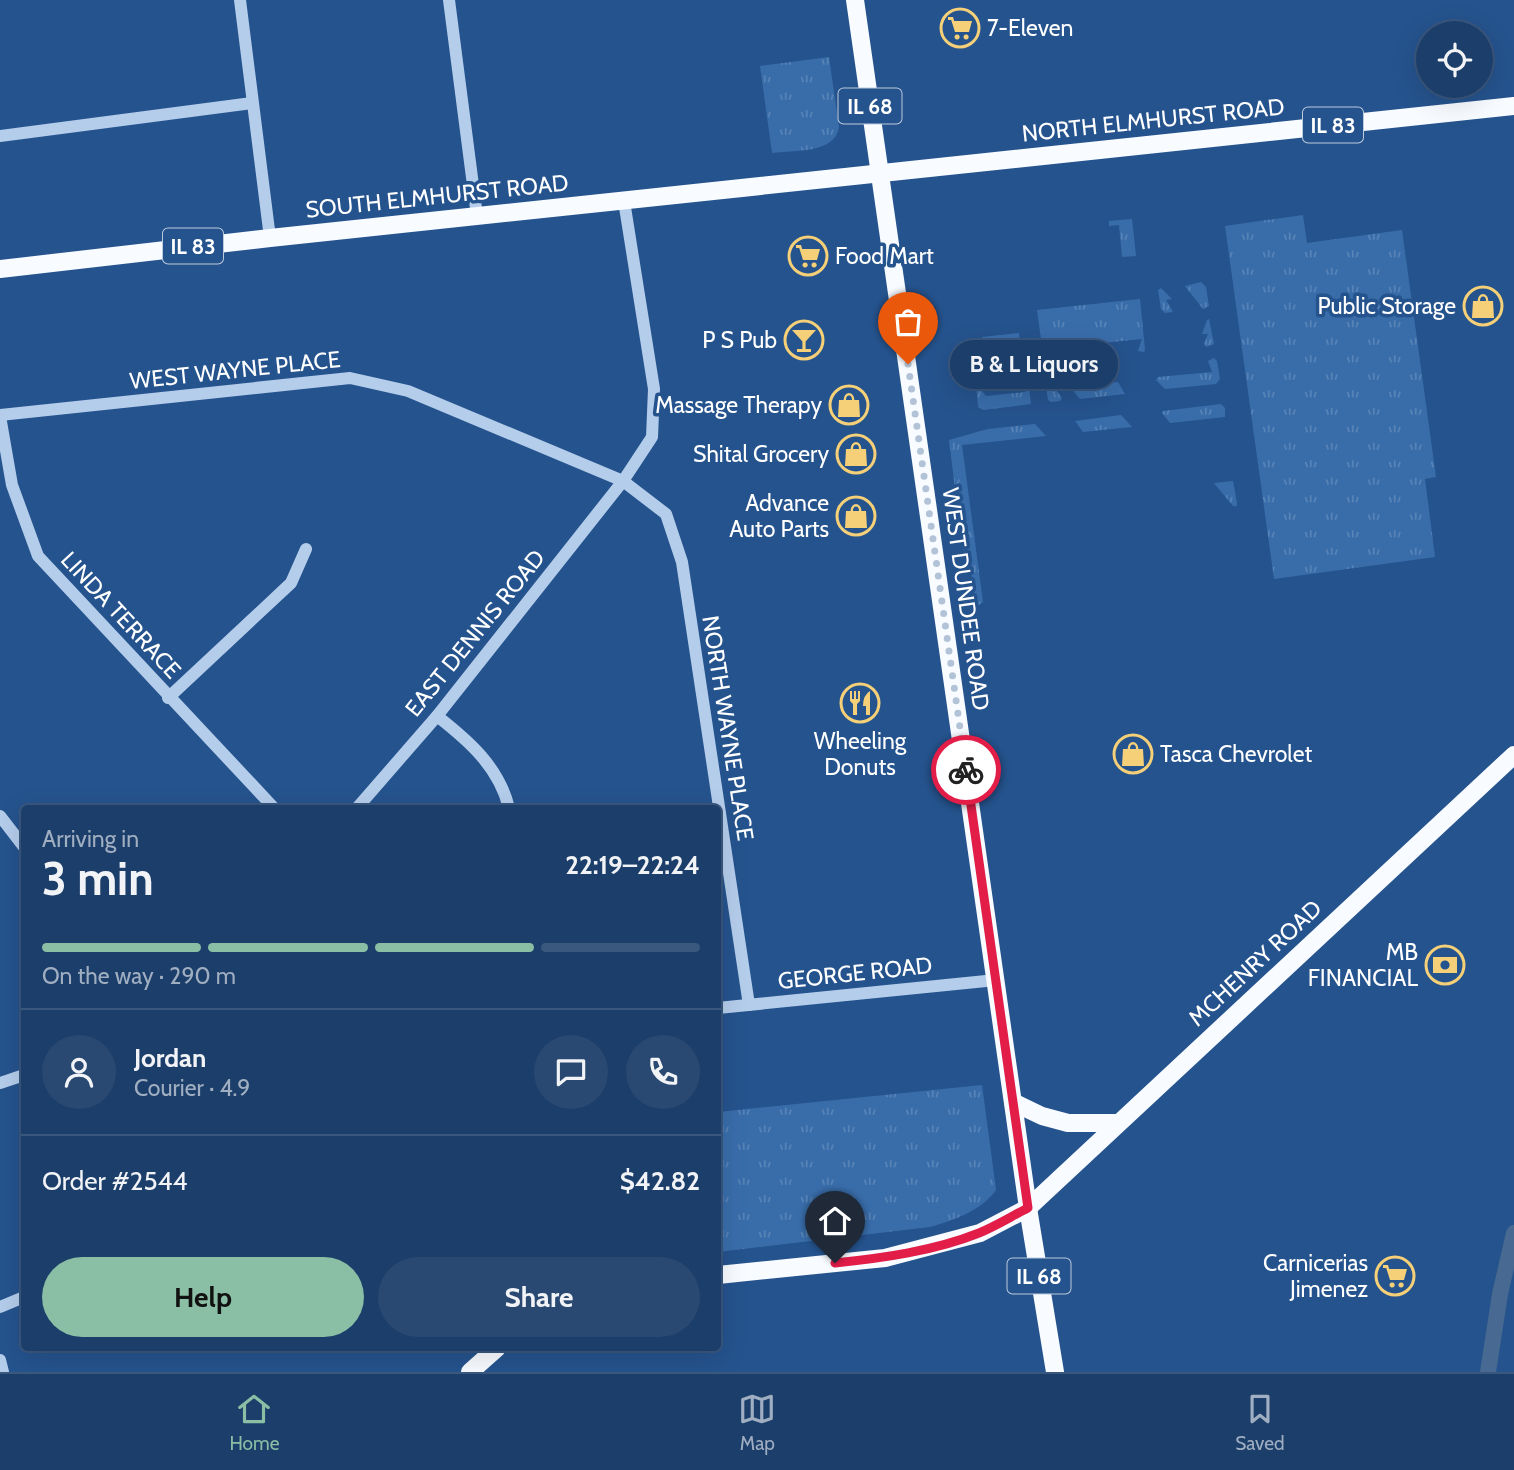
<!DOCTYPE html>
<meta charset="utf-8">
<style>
:root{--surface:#1c3e6a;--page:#294972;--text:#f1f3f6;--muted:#a0aec1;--line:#3a577e;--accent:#8abfa5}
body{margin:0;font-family:Cabin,sans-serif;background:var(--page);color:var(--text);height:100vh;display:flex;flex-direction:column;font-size:26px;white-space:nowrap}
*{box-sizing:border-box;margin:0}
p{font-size:23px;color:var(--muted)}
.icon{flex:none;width:38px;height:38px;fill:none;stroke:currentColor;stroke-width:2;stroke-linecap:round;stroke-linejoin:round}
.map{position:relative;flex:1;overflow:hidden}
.drawer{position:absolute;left:21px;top:805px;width:700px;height:546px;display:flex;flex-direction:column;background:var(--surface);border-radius:7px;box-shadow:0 7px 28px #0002,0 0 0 2px var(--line)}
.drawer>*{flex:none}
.fabs{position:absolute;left:1416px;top:21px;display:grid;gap:14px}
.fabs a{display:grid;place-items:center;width:77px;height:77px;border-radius:50%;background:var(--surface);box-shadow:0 7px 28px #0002,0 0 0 2px var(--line);font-size:35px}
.pin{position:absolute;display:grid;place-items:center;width:60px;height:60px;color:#fff;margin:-72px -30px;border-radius:50% 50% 50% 0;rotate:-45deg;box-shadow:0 0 7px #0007}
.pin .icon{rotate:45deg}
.courier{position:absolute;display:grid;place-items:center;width:70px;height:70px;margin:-35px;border:5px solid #e11d48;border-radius:50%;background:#fff;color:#222;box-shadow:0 2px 9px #0007}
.bubble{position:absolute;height:49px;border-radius:24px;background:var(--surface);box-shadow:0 7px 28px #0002,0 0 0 2px var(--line);font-size:23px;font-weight:700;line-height:49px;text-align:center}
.summary em{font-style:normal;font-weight:700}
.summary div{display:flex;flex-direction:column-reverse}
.summary{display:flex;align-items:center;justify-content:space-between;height:119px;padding:0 21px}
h1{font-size:46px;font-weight:700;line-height:52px}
.bar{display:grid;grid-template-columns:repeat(4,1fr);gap:10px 7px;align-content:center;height:84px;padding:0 21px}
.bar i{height:9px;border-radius:5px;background:var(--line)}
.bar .on{background:var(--accent)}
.bar p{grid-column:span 4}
.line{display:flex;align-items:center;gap:18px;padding:0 21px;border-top:2px solid var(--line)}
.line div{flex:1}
.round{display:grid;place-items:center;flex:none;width:74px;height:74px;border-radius:37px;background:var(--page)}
.primary-button{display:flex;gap:14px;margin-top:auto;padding:14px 21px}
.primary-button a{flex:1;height:80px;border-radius:42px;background:var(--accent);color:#111;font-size:28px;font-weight:700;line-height:80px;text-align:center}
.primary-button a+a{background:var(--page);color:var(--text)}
.menu{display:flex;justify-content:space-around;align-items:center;height:98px;border-top:2px solid var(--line);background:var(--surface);font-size:19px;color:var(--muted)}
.menu a{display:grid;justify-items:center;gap:4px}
.menu .on{color:var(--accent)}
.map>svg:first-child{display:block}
.grass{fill:url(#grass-tufts)}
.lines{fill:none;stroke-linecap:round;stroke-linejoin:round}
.canal{stroke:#486992;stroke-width:16}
.minor{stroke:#b4cdeb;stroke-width:12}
.major{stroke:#f8fbff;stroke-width:18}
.done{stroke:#b3c3d7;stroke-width:7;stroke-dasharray:0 12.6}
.route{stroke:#e11d48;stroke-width:9}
.labels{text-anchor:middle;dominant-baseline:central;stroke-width:7;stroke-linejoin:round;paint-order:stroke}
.shield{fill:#25538d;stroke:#becbdd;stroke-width:2}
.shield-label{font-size:21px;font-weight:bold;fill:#fff}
.poi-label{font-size:23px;fill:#fff;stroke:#25538d;text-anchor:end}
.street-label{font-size:23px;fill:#fff;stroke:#25538d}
</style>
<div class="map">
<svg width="1514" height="1372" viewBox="0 0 1514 1372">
<defs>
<pattern id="grass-tufts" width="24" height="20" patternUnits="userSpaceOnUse" patternTransform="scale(1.75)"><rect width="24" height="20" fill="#396daa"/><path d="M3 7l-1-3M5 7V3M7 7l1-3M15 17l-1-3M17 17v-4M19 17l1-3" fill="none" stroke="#5783b7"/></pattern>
</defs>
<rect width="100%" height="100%" fill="#25538d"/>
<!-- grass -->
<g class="grass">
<path d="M829 57 839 127C835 154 794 150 772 153L760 66Z"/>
<path d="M1303 215 1307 243 1402 230 1436 477 1425 479 1435 557 1274 579 1225 226Z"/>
<path d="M1132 219 1136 256 1122 257 1119 225 1109 226V221Z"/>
<path d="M1201 282 1206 287 1209 306 1203 309 1185 286Z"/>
<path d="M1161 288 1172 299 1166 300 1173 312 1165 313 1161 309 1158 290Z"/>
<path d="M1140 299 1145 350 1144 352 1138 351 1142 339 1101 343 1096 357 1093 354 1094 344 1060 348 1053 361H1044L1037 310Z"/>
<path d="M1209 319 1214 344 1206 347 1204 344 1208 334H1202L1207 320Z"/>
<path d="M1019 333 1021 352 984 356 982 337Z"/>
<path d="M1214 358 1217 361 1220 379 1216 384 1165 389 1156 380 1158 377 1212 372 1208 361Z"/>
<path d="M1054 375 1063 389 1056 390 1062 398 1060 401 1051 402 1048 400 1045 379 1048 376Z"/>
<path d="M1022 378H1028L1031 404 983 410 978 407 976 384 986 396 1026 392 1020 382Z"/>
<path d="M1118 382 1125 394 1080 399 1070 387Z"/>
<path d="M1221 404 1225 408V417L1170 423 1162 413 1163 411Z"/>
<path d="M1121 415 1132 427 1083 432 1075 421Z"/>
<path d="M1035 424 1046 436 962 445 983 602 976 607 972 577 967 568 962 545 949 440 988 429Z"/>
<path d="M1233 481 1237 503V506H1233L1214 483Z"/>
<path d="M982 1085 996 1190C981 1211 954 1220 930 1227L718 1252V1112Z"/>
</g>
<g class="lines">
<!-- canal -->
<path class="canal" d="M1488 1372 1500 1294 1514 1233"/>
<!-- minor -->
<g class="minor">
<path d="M240 0 270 238"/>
<path d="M449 0 477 216"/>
<path d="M0 136 252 103"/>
<path d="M0 415 350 378 408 391 623 481 666 514 682 562 749 1005"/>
<path d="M0 416 12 485 38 556 274 808"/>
<path d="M168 698 291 583 306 549"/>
<path d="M437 716C469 741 499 767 509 808"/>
<path d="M357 808 437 716 623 481 652 437 654 389 624 201"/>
<path d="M0 816 24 847"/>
<path d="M718 1008 996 980"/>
<path d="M0 1083 24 1075"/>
<path d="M0 1307 24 1297"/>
<path d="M0 1360 3 1372"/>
</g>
<!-- major -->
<g class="major">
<path d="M855 0 1028 1208 1055 1372"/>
<path d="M0 269 270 238 1514 106"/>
<path d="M1013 1102 1042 1116 1068 1123H1118"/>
<path d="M718 1275 885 1258 980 1233 1028 1208 1514 755"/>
<path d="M470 1372 497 1348"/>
</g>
</g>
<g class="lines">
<!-- done -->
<path class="done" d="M908 364 966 770"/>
<!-- route -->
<path class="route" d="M835 1263C883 1258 934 1251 979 1233 996 1226 1012 1216 1028 1208L966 770"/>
</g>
<!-- icons -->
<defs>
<symbol id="supermarket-ring" viewBox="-11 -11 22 22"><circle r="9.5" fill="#25538d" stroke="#f5d078" stroke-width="1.5"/><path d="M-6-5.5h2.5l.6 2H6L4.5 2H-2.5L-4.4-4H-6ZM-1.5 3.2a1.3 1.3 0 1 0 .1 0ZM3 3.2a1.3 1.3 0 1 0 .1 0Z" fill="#f5d078"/></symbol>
<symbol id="shop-ring" viewBox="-11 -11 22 22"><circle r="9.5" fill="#25538d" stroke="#f5d078" stroke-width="1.5"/><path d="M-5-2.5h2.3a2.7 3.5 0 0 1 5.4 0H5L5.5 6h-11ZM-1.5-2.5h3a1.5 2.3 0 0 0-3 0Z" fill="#f5d078"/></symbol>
<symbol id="bar-ring" viewBox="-11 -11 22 22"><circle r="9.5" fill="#25538d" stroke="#f5d078" stroke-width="1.5"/><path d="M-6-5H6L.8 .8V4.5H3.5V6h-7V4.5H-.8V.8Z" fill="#f5d078"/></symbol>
<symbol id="restaurant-ring" viewBox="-11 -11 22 22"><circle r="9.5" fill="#25538d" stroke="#f5d078" stroke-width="1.5"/><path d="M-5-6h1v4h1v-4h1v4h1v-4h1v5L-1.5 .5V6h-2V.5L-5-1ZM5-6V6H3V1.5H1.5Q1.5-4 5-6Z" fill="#f5d078"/></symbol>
<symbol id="bank-ring" viewBox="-11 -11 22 22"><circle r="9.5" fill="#25538d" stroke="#f5d078" stroke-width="1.5"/><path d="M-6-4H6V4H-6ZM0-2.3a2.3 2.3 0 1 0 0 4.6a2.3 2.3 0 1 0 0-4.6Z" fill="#f5d078"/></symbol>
</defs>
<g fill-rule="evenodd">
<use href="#supermarket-ring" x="938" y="6" width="44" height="44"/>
<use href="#supermarket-ring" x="786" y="234" width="44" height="44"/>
<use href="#shop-ring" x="1461" y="284" width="44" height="44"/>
<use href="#bar-ring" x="782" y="318" width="44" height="44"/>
<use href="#shop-ring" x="827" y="383" width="44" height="44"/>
<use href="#shop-ring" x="834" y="432" width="44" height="44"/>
<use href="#shop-ring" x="834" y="494" width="44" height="44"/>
<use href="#restaurant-ring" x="838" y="681" width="44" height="44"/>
<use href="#shop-ring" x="1111" y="732" width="44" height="44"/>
<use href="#bank-ring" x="1423" y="943" width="44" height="44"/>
<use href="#supermarket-ring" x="1373" y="1254" width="44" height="44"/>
</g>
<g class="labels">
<!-- shield labels -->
<g class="shield">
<rect x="838.5" y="88.5" width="63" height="35" rx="5"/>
<rect x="1303" y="107.5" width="60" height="35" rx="5"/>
<rect x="163" y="228.5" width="60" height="35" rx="5"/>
<rect x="1007.5" y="1258.5" width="63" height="35" rx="5"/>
</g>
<g class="shield-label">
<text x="870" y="106">IL 68</text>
<text x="1333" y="125">IL 83</text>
<text x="193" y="246">IL 83</text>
<text x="1039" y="1276">IL 68</text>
</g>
<!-- poi labels -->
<g class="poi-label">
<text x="987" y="28" text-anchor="start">7-Eleven</text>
<text x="835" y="256" text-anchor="start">Food Mart</text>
<text x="1456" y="306">Public Storage</text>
<text x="777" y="340">P S Pub</text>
<text x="822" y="405">Massage Therapy</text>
<text x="829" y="454">Shital Grocery</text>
<text x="829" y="503">Advance<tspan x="829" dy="26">Auto Parts</tspan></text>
<text x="860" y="741" text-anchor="middle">Wheeling<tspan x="860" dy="26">Donuts</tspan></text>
<text x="1160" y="754" text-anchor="start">Tasca Chevrolet</text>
<text x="1418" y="952">MB<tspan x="1418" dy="26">FINANCIAL</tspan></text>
<text x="1368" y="1263">Carnicerias<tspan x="1368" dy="26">Jimenez</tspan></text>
</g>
<!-- street labels -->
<g class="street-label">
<text transform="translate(1153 120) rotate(-6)">NORTH ELMHURST ROAD</text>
<text transform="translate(437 196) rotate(-6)">SOUTH ELMHURST ROAD</text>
<text transform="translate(235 370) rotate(-6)">WEST WAYNE PLACE</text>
<text transform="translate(966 599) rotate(82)">WEST DUNDEE ROAD</text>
<text transform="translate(121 615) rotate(47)">LINDA TERRACE</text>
<text transform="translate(475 633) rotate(-51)">EAST DENNIS ROAD</text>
<text transform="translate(728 728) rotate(81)">NORTH WAYNE PLACE</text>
<text transform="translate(1255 963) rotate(-43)">MCHENRY ROAD</text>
<text transform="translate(855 973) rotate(-6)">GEORGE ROAD</text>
</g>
</g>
</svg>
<div class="fabs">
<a><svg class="icon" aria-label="locate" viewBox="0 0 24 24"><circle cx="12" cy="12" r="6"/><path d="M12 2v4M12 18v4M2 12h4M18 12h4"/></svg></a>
</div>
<div class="pin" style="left:908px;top:364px;background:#ea580c"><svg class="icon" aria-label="bag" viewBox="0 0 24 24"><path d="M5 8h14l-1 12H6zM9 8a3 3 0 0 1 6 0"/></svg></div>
<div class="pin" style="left:835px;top:1263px;background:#1f2937"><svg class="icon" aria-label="home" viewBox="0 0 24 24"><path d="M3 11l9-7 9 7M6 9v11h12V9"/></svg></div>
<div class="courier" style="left:966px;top:770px"><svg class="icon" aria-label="bike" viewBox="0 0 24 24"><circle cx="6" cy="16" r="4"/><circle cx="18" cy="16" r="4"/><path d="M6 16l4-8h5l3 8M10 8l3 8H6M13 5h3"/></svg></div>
<div class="bubble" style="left:950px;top:340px;width:168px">B &amp; L Liquors</div>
<section class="drawer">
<div class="summary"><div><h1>3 min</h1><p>Arriving in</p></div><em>22:19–22:24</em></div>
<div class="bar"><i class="on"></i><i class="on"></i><i class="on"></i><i></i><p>On the way · 290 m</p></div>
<div class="line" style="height:126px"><a class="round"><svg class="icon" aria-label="person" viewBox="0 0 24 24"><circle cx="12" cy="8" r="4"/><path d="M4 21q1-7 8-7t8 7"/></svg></a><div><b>Jordan</b><p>Courier · 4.9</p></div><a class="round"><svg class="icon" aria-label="chat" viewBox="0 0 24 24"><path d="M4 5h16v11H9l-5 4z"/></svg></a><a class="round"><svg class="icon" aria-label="phone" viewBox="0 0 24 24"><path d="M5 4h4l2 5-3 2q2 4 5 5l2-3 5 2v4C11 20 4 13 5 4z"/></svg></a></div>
<div class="line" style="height:91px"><div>Order #2544</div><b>$42.82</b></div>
<div class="primary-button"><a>Help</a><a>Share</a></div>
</section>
</div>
<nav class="menu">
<a class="on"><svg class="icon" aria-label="home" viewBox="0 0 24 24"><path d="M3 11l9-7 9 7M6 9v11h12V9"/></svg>Home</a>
<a><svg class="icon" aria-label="map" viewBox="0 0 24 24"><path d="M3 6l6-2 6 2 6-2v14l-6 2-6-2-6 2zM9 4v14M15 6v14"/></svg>Map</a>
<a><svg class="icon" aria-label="saved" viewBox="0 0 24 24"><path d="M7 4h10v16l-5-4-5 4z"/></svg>Saved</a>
</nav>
